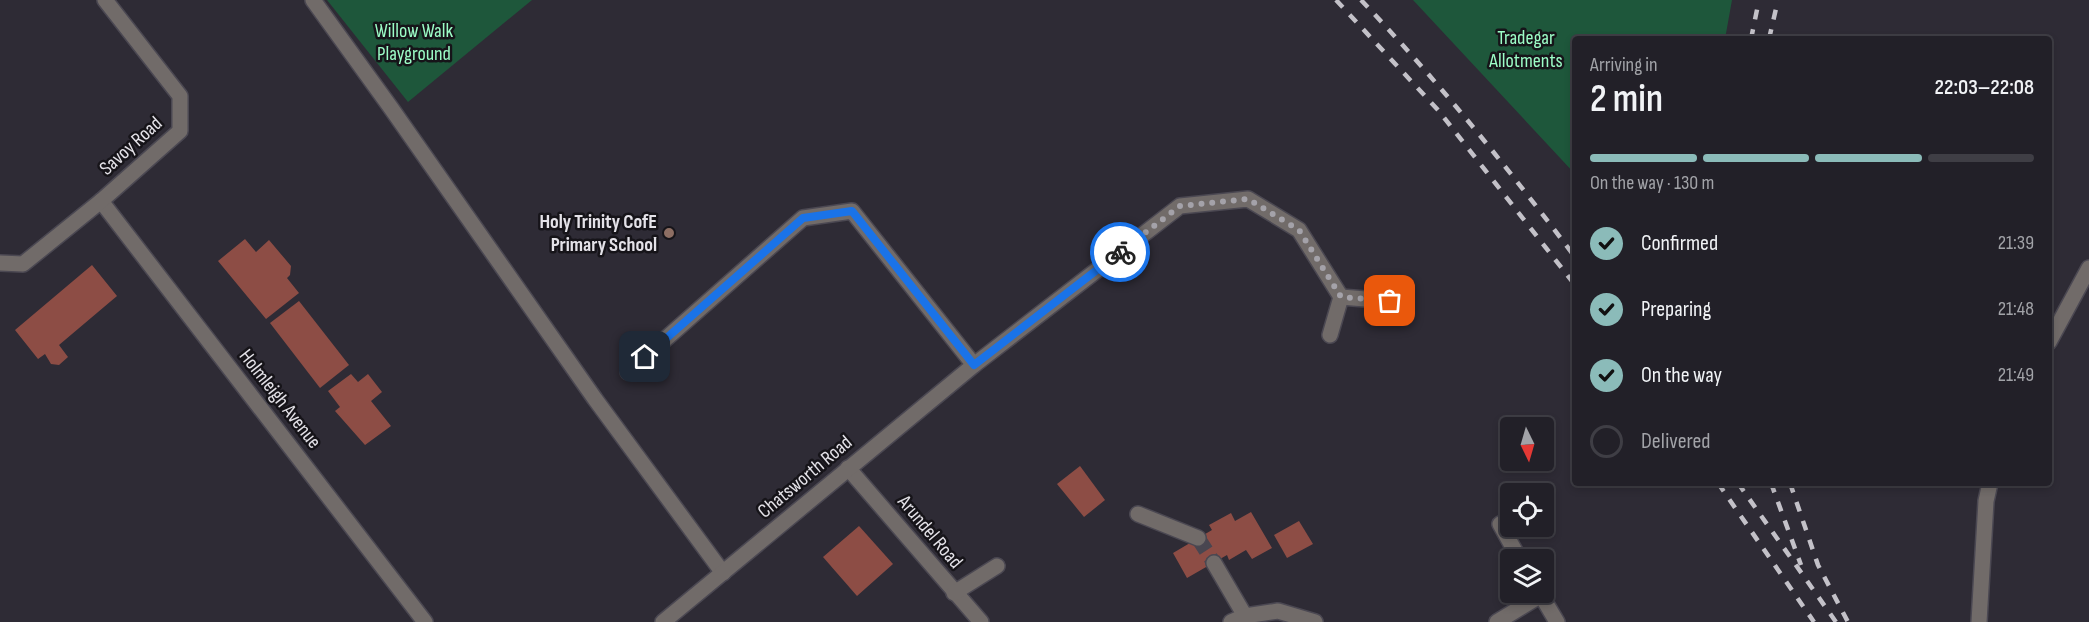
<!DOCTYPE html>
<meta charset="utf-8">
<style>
:root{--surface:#222028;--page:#2a2830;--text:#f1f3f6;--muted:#a2a3a8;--line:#3f3e45;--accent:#8bbbb9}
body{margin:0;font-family:"Sofia Sans Condensed",sans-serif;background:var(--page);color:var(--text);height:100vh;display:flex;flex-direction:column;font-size:22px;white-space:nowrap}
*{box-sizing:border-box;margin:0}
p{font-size:20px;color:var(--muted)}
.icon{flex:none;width:33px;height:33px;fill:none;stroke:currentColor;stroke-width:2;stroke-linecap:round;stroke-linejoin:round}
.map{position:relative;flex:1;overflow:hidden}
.sheet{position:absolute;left:1572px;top:36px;width:480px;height:450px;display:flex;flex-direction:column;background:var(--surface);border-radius:6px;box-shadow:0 3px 9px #0003,0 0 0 2px var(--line)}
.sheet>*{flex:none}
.needle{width:39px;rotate:175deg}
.buttons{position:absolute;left:1500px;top:417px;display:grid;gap:12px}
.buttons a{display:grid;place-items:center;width:54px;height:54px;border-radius:6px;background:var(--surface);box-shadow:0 3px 9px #0003,0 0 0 2px var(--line);font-size:30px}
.pin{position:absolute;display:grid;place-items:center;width:51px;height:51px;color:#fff;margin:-26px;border-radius:12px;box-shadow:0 3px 9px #0006}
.courier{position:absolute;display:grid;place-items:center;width:60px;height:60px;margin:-30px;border:4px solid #1a73e8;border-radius:50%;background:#fff;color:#222;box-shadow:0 2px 8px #0007}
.headline em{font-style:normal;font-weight:600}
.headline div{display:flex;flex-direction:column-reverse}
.headline{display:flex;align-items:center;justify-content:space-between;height:102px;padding:0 18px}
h1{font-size:39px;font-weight:600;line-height:45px}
.bar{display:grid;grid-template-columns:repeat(4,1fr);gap:9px 6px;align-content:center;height:72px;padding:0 18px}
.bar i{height:8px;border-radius:4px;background:var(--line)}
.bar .active{background:var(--accent)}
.bar p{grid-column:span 4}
ol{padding:0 18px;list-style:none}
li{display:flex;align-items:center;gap:18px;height:66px}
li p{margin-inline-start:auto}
li .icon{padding:6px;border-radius:50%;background:var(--accent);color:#111;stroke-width:4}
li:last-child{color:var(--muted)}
li i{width:33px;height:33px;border:3px solid var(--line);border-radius:50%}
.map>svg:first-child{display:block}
.green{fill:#1e573b}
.building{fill:#8d4d45}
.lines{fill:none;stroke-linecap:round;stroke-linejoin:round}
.minor-tunnel{stroke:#494650;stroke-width:15;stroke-dasharray:15 8;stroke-linecap:butt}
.minor-casing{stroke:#4b4852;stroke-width:18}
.minor{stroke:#716b69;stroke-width:15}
.rail{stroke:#c3c1c8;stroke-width:4.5;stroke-dasharray:10 10;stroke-linecap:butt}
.done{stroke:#a4a2a9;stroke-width:6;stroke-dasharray:0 10.8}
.route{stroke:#1a73e8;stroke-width:8}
.education-dot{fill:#8d6e63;stroke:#161419;stroke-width:2}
.labels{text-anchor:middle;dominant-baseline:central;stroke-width:5;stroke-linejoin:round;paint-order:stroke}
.park-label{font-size:20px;fill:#9cfdc7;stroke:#161419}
.street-label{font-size:20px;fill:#e4e2e8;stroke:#161419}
.poi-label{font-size:20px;font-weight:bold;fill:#e4e2e8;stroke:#161419;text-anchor:end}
</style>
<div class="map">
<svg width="2089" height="622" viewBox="0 0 2089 622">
<rect width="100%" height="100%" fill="#2e2b35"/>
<!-- green -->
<g class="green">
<path d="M327 0H532L408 102Z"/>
<path d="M1413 0H1732L1725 39H1575V174Z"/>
</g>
<!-- building -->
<g class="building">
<path d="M245 239 256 252 269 240 291 266 290 275 287 278 299 293 266 319 218 261Z"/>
<path d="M92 265 117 296 59 345 68 357 59 365 51 364 45 354 38 359 15 330Z"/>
<path d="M299 301 349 365 320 388 270 323Z"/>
<path d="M351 374 358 382 368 374 382 392 371 401 391 426 365 445 335 411 340 407 328 391Z"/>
<path d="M1080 466 1105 500 1084 517 1057 484Z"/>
<path d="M1251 512 1272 548 1252 559 1246 550 1229 560 1227 555 1187 578 1173 553 1212 530 1209 525 1231 513 1235 521Z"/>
<path d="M1299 521 1313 544 1287 558 1274 535Z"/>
<path d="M859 526 893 564 857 596 823 557Z"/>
</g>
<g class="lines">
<!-- minor-tunnel -->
<path class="minor-tunnel" d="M1198 538 1214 563"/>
<defs>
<g id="minor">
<path d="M313 0 391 108 595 399 723 573"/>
<path d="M101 201 425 622"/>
<path d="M0 263 23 264 101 201 180 131V96L105 0"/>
<path d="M1341 297 1390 301"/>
<path d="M2049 342 2089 268"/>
<path d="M628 372 803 218 852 211 974 365 1180 206 1248 199 1299 230 1341 297 1330 335"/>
<path d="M848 468 981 622"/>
<path d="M1138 514 1198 538"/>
<path d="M1500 524 1520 560"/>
<path d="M1214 563 1245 616"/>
<path d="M954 593 997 566"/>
<path d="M663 622 974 365"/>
<path d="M1231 622 1245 616 1278 611 1315 622"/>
<path d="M1497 622 1541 595 1557 622"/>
<path d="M1979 622 1986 501 1990 483"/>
</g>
</defs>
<!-- minor casing -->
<use href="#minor" class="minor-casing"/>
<!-- minor -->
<use href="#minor" class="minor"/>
<!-- rail -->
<g class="rail">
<path d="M1336 0 1438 110 1575 285"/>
<path d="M1361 0C1438 81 1508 168 1575 257"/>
<path d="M1751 39 1759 0"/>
<path d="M1769 39 1778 0"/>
<path d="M1718 483 1814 622"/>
<path d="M1738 483 1836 622"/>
<path d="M1771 483 1801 565"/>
<path d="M1790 483 1818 565 1848 622"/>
</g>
</g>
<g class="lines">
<!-- done -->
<path class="done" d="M1120 252 1180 206 1248 199 1299 230 1341 297 1390 301"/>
<!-- route -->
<path class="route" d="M645 357 803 218 852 211 974 365 1120 252"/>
</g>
<!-- markers -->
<circle class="education-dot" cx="669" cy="233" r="6"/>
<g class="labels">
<!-- park labels -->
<g class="park-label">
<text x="414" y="31">Willow Walk<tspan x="414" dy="23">Playground</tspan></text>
<text x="1526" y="38">Tradegar<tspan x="1526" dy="23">Allotments</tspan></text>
</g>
<!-- street labels -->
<g class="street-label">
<text transform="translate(131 146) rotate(-42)">Savoy Road</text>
<text transform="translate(280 399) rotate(52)">Holmleigh Avenue</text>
<text transform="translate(805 477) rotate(-40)">Chatsworth Road</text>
<text transform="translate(930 532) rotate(50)">Arundel Road</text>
</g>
<!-- poi labels -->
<g class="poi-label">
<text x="657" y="222">Holy Trinity CofE<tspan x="657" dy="23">Primary School</tspan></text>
</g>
</g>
</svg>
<div class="buttons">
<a><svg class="needle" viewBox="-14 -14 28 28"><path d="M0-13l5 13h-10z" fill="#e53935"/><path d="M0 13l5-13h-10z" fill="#a2a3a8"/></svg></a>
<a><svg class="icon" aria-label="locate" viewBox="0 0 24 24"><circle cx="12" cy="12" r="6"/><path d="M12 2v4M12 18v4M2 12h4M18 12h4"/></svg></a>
<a><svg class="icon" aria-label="layers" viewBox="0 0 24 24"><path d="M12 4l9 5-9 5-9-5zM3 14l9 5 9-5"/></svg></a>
</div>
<div class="pin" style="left:1390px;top:301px;background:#ea580c"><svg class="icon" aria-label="bag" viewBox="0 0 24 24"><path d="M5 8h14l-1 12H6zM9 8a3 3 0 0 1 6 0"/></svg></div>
<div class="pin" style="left:645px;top:357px;background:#1f2937"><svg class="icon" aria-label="home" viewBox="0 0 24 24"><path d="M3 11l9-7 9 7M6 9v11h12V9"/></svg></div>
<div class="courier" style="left:1120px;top:252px"><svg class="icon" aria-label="bike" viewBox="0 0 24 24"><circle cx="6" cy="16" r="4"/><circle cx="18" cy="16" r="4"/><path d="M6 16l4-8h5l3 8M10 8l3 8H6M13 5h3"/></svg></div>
<section class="sheet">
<div class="headline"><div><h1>2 min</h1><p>Arriving in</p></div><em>22:03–22:08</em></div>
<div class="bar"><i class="active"></i><i class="active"></i><i class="active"></i><i></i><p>On the way · 130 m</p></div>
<ol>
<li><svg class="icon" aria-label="check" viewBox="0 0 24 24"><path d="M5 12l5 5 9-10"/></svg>Confirmed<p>21:39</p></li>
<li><svg class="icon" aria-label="check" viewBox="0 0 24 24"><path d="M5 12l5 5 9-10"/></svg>Preparing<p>21:48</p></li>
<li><svg class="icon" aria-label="check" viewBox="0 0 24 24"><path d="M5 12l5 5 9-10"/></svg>On the way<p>21:49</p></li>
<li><i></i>Delivered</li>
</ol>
</section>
</div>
